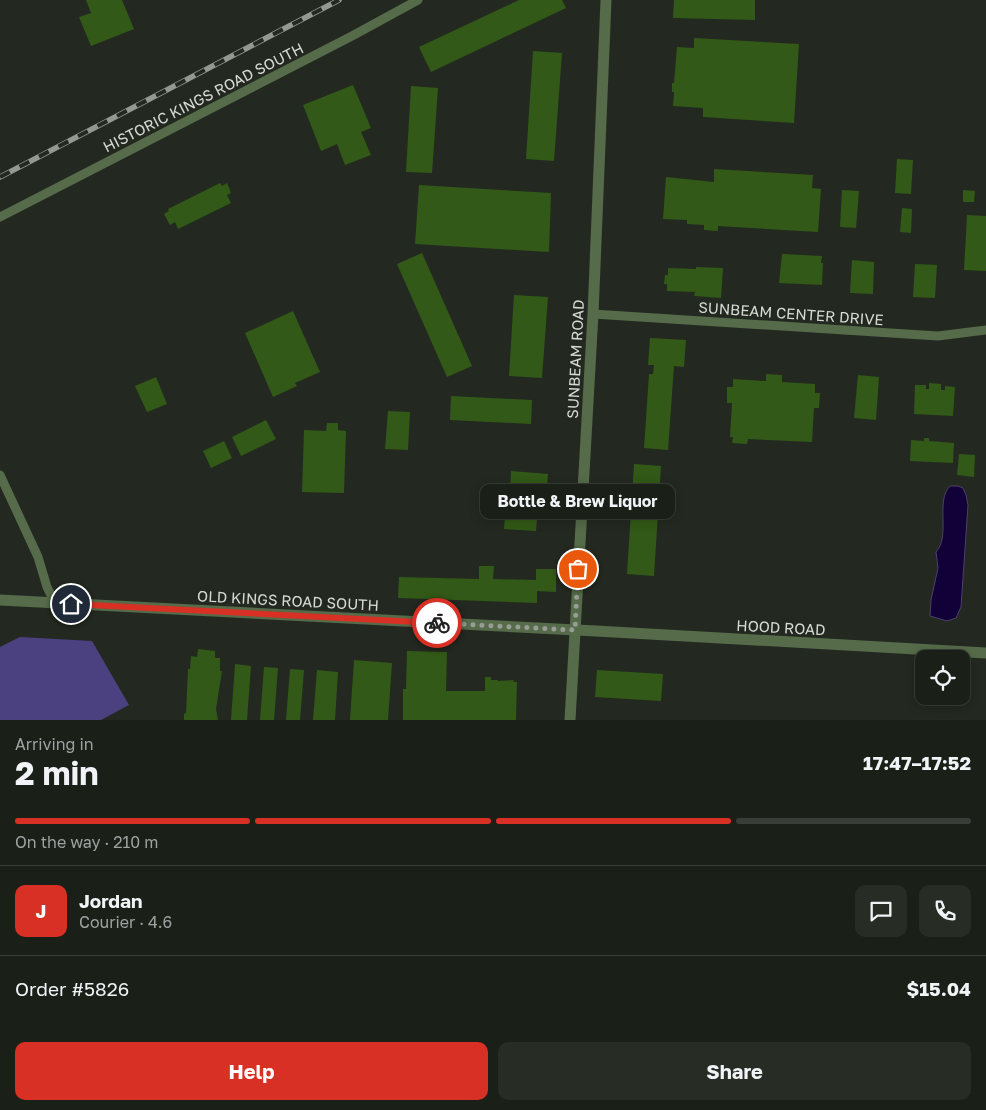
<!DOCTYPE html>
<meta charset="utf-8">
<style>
:root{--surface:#1a1f18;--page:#272c25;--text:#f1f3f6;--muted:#9fa2a2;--line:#383d37;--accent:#d93025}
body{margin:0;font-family:"Golos Text",sans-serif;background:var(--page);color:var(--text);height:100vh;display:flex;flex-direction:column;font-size:19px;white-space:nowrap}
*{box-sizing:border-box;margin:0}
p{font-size:16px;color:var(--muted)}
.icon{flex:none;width:28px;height:28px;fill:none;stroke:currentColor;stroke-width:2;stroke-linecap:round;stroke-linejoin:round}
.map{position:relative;height:720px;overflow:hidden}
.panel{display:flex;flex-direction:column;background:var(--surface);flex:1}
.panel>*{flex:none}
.controls{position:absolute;left:915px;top:650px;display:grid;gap:10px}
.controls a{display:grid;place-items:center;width:55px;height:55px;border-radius:10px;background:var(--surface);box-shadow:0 2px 12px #0003,0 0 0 1px var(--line);font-size:25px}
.pin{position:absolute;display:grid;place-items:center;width:42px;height:42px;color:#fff;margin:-21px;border:2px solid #fff;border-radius:50%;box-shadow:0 1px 5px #0007}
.courier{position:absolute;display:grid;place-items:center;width:50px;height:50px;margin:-25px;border:4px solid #d93025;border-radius:50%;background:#fff;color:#222;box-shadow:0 1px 6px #0007}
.bubble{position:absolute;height:35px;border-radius:10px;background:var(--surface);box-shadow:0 2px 12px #0003,0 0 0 1px var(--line);font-size:16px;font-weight:700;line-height:35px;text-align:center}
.overview em{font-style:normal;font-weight:700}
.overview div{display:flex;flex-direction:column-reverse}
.overview{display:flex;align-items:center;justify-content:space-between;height:85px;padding:0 15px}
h1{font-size:32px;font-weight:700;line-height:38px}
.bar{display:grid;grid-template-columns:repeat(4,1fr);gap:8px 5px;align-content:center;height:60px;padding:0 15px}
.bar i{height:6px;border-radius:4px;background:var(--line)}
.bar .selected{background:var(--accent)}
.bar p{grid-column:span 4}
.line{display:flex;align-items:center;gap:12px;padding:0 15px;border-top:1px solid var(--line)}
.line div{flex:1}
.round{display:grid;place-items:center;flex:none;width:52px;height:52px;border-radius:10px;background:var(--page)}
.action{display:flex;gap:10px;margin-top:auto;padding:10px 15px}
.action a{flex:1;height:58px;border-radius:10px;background:var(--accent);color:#fff;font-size:20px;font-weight:700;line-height:58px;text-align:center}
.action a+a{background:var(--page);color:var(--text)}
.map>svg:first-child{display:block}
.green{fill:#4b4080}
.water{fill:#120038;stroke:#4d4167}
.building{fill:#325917}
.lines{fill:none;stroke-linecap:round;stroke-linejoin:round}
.minor{stroke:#556b49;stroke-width:9}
.tertiary{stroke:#556b49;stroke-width:11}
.rail-casing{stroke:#939890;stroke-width:5.5}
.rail{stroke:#232920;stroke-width:4;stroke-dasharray:11;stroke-linecap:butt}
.done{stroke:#979c95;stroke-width:5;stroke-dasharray:0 9}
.route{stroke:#d93025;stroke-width:6}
.labels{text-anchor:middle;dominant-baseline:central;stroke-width:4.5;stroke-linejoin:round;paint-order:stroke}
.street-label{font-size:15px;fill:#d6dad4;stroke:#232920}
</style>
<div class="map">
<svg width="986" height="720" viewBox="0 0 986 720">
<rect width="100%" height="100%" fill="#232920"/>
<!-- green -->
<path class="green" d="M20 637 92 641 129 705 101 720H0V647Z"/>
<!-- water -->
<path class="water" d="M950 486H958L963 488 966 495 968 505 961 607 956 618 947 621 930 616 931 600 938 568 936 552C951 536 935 501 950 486Z"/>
<!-- building -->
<g class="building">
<path d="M86 0H122L134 29 91 46 79 17 91 13Z"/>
<path d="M519 0H562L566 8 431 72 419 47Z"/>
<path d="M674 0H755V20L673 18Z"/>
<path d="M694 38 799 44 794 123 703 117V108L673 106 674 92H672V83H674L677 47 694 48Z"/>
<path d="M533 51 562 53 554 161 526 159Z"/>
<path d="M353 85 371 128 361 132 371 155 345 165 337 144 321 151 303 105Z"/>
<path d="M411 86 438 88 432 173 406 172Z"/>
<path d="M897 159 913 160 911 194 895 193Z"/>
<path d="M714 169 813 175 812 188 821 189 818 232 718 226V231L704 230V225L687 224V220L663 219 666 177 714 182Z"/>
<path d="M220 183 222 186 227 183 231 193 227 195 231 203 178 229 175 222 170 225 164 214 169 211 168 209Z"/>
<path d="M419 185 551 193 549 252 415 244Z"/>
<path d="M842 190 859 191 856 228 840 227Z"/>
<path d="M963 190 975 191 974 202H963Z"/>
<path d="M902 208 912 209 911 233 900 232Z"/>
<path d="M967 215 986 216V271L964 270Z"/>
<path d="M422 253 472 366 447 377 397 264Z"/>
<path d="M782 254 822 256 821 263H823L822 285 779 283Z"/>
<path d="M852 260 874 262 873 294 850 293Z"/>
<path d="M915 264 937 265 935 298 913 297Z"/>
<path d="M696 267 723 268 721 298 694 296 695 292 667 291V284H664L665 275H668V268L696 269Z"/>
<path d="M514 295 548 297 542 378 509 376Z"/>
<path d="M293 311 320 372 295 383 297 386 273 397 245 333Z"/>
<path d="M650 338 686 340 684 367 674 366 668 450 644 448 649 374H653L654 365H648Z"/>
<path d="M766 374 782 375V382L815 384V393H820L819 408H814L812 442 748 439 747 444 732 443 733 437H730L732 403H727V387H733V379L766 381Z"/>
<path d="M858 375 879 377 876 420 854 418Z"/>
<path d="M156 377 167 404 147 412 135 386Z"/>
<path d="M929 383 941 384V390H945V386L955 387 953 416 914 414 915 385H926V389H929Z"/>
<path d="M451 396 532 400 531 424 450 420Z"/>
<path d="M388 411 410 412 408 450 385 449Z"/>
<path d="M266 420 276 439 241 456 232 437Z"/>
<path d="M327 423H338V430L346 431 344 493 302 492 304 430 326 431Z"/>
<path d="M924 438H929V441L954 443 953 463 910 461 911 440 924 441Z"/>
<path d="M224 441 232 458 211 468 203 451Z"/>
<path d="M959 454 975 455 974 477 957 475Z"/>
<path d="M634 464 661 466 654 576 627 574Z"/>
<path d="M511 471 548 474 546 497 510 495Z"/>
<path d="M506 503 538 506 536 531 504 529Z"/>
<path d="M479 566H494L493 579 536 580V569H556V592L537 591V603L398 598 399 577 479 579Z"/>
<path d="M198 649 215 651V658H220V671H222L216 709 218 720H184V713L186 714 188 669H190L191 656 197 657Z"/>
<path d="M407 651 447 652 446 691H485V677H491V680H498V681L514 680 513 682H517L516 720H403V689H406Z"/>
<path d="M354 660 392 663 388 720H350Z"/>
<path d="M235 664 251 666 247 720H231Z"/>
<path d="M264 667 278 668 274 720H260Z"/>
<path d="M290 669 304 670 300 720H286Z"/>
<path d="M317 670 338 672 335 720H313Z"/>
<path d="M597 670 663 674 661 701 595 697Z"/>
</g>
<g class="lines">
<!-- minor -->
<g class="minor">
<path d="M0 217 352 36 418 0"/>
<path d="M593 314 938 336 986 330"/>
<path d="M0 475 38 557 47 587 55 603"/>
</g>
<!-- tertiary -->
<g class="tertiary">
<path d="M0 600 596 631 986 653"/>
<path d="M570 720 593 314 606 0"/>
</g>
<defs>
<path id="rail" d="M0 177 339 0"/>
</defs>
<!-- rail casing -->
<use href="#rail" class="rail-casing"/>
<!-- rail -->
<use href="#rail" class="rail"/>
</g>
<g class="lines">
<!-- done -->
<path class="done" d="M437 623 575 630 578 569"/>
<!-- route -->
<path class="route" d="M71 604 437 623"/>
</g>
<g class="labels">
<!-- street labels -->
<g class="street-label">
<text transform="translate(203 97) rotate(-27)">HISTORIC KINGS ROAD SOUTH</text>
<text transform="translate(791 313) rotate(4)">SUNBEAM CENTER DRIVE</text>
<text transform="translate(575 359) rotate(-87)">SUNBEAM ROAD</text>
<text transform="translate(288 600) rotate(3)">OLD KINGS ROAD SOUTH</text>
<text transform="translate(781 627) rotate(3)">HOOD ROAD</text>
</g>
</g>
</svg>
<div class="controls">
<a><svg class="icon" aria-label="locate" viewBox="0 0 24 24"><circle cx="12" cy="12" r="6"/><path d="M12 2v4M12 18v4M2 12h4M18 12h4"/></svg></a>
</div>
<div class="pin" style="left:578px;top:569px;background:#ea580c"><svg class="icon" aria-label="bag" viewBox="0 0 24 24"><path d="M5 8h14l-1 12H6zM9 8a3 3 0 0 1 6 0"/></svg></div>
<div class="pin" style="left:71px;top:604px;background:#1f2937"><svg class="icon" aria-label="home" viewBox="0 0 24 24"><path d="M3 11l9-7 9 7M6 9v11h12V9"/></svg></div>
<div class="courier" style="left:437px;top:623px"><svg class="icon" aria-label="bike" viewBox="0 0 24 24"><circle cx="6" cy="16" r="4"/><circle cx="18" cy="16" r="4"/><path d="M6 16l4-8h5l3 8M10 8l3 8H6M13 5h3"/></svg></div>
<div class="bubble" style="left:480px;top:484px;width:195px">Bottle &amp; Brew Liquor</div>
</div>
<section class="panel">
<div class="overview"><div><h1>2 min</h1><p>Arriving in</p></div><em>17:47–17:52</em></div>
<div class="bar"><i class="selected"></i><i class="selected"></i><i class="selected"></i><i></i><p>On the way · 210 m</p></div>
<div class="line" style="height:90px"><b class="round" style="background:var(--accent);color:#fff">J</b><div><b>Jordan</b><p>Courier · 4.6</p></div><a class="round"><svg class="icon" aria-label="chat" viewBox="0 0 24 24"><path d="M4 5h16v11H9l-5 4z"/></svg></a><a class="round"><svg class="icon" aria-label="phone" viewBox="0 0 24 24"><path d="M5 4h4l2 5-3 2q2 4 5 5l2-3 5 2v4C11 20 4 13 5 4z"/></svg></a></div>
<div class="line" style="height:65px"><div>Order #5826</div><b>$15.04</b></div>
<div class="action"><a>Help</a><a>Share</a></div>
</section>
